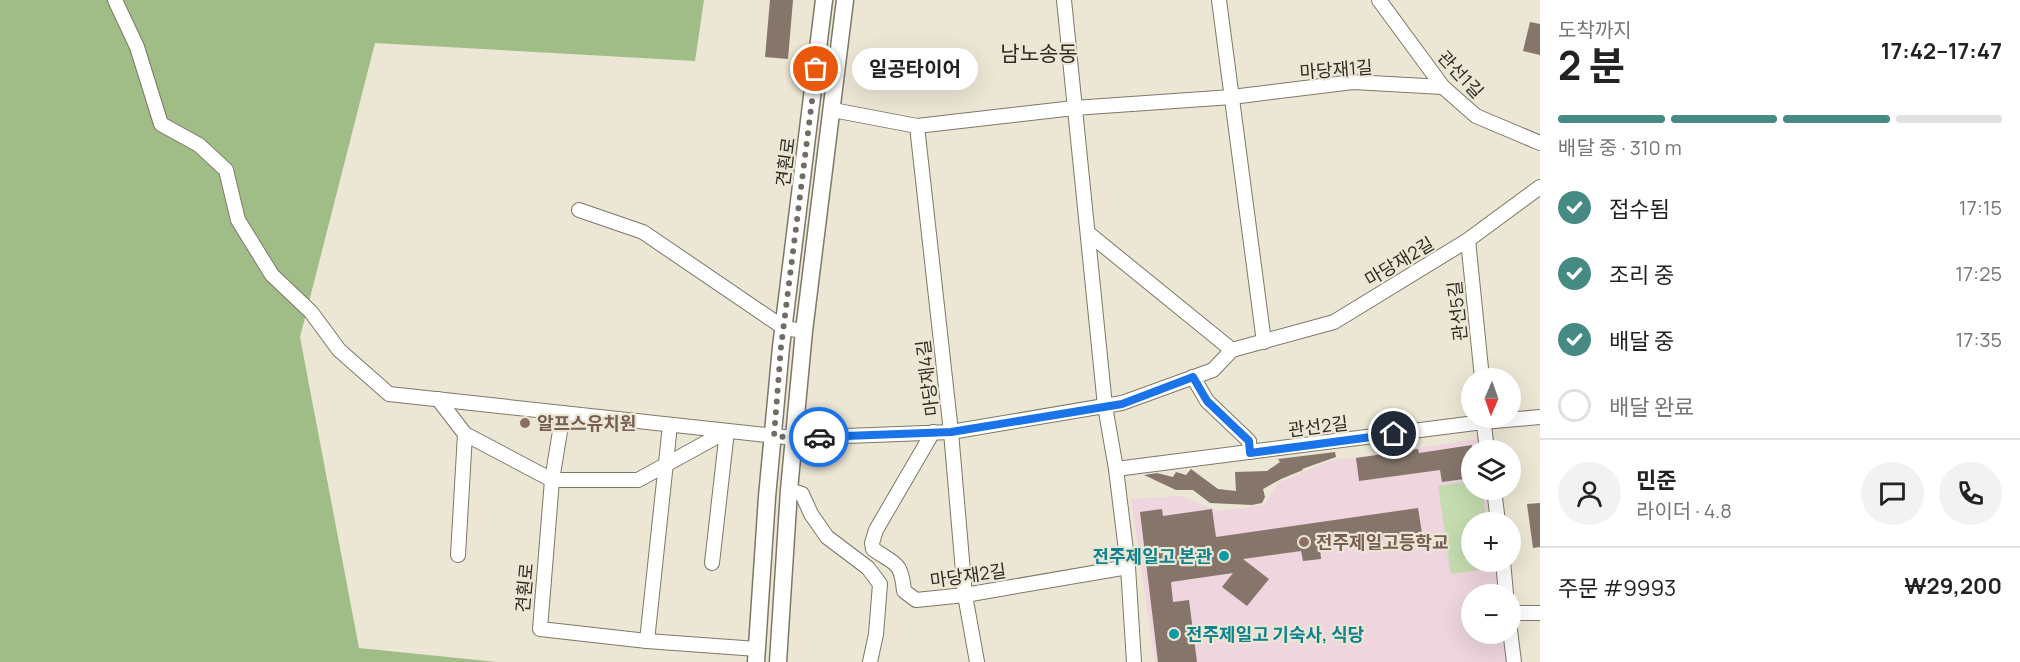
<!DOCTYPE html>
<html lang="ko">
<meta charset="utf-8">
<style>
:root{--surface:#fff;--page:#f2f2f2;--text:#222;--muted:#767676;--line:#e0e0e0;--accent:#458b83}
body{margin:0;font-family:Manrope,"Noto Sans KR",sans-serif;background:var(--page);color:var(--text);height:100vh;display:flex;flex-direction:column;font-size:22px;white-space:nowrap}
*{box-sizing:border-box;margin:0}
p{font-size:20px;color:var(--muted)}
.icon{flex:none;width:33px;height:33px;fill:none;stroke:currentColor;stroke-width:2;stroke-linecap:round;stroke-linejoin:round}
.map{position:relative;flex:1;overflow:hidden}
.details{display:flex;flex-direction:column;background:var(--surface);width:480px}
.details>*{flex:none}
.needle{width:39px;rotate:182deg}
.tools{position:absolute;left:1461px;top:368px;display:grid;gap:12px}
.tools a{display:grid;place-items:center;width:60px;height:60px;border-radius:50%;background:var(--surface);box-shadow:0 6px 24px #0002;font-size:30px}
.pin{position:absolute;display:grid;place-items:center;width:51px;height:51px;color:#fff;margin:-26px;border:3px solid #fff;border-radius:50%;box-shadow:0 2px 6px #0007}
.courier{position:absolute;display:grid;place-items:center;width:60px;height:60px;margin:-30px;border:4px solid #1a73e8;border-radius:50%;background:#fff;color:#222;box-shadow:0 2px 8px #0007}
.bubble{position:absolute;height:42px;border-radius:21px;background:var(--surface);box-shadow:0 6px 24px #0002;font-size:20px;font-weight:700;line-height:42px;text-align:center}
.overview em{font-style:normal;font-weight:700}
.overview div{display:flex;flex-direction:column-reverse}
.overview{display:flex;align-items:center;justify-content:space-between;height:102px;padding:0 18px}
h1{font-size:39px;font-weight:700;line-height:45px}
.bar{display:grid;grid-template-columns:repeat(4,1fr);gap:9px 6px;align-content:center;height:72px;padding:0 18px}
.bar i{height:8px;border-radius:4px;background:var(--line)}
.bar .current{background:var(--accent)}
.bar p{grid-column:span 4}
.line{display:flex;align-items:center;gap:15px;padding:0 18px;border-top:2px solid var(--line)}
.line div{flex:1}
.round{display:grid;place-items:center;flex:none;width:63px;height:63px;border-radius:32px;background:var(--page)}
ol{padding:0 18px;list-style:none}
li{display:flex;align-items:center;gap:18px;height:66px}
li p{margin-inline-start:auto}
li .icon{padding:6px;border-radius:50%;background:var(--accent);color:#fff;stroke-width:4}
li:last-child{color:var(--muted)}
li i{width:33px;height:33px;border:3px solid var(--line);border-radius:50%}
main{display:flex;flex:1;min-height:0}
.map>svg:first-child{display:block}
.education{fill:#eed5de}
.green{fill:#c5dcb0}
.forest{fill:#a0bc87}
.building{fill:#85756b}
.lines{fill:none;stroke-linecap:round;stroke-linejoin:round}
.minor-casing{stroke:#7d7867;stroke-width:16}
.tertiary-casing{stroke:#7d7867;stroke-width:19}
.minor{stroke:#fff;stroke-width:14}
.tertiary{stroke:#fff;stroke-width:16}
.done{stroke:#706d62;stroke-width:6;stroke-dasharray:0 10.8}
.route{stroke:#1a73e8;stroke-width:8}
.education-dot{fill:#8d6e63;stroke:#ece6d4;stroke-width:2}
.culture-dot{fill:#0f9aa8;stroke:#ece6d4;stroke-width:2}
.labels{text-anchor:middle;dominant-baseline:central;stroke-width:4.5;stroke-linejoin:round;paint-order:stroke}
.street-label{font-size:18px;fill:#2e2c25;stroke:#ece6d4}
.education-label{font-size:18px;font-weight:bold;fill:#785e54;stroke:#ece6d4;text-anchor:start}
.culture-label{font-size:18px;font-weight:bold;fill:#0d838f;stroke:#ece6d4;text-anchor:end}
.quarter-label{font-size:21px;fill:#2e2c25;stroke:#ece6d4}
</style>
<main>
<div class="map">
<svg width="1540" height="662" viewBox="0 0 1540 662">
<rect width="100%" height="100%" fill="#ece6d4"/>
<!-- education -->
<path class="education" d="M1477 439 1479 450H1472V489H1485L1490 522H1472V561H1496L1500 594H1472V633H1504L1506 662H1155L1131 499 1181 496 1219 511 1264 505 1278 483 1329 461Z"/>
<!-- green -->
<path class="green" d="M1471 481 1472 489H1482L1487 522H1472V561H1493L1494 568 1451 574 1438 486Z"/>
<!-- forest -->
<path class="forest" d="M0 0H704L695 61 375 43 300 337 359 648 497 662H0Z"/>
<!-- building -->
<g class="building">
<path d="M770 0H793L788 59 765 57Z"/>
<path d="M1530 22 1540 24V55L1523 51Z"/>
<path d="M1472 445V478L1442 482 1440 470 1359 481 1356 458 1418 449 1419 453Z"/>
<path d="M1335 452 1336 457 1302 469 1303 470 1281 479 1263 489 1265 497 1262 503 1252 505 1210 503 1193 490H1176L1144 475 1157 473 1173 477 1176 472 1186 475 1191 469 1218 489 1236 491 1235 472 1267 471 1280 462 1278 459Z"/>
<path d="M1540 503V547L1533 548 1527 504Z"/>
<path d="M1418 508 1422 533 1320 548 1321 559 1303 561 1301 551 1243 559 1269 579 1247 606 1222 587 1233 573 1171 582 1173 602 1189 600 1197 662H1158L1140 512 1162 509 1163 516 1212 509 1216 537Z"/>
</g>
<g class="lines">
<defs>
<g id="minor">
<path d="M115 0 137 47 161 124 199 145 226 170 238 220 272 275 311 312 339 350 389 394 794 438 951 432 1122 403 1213 370 1232 350 1334 322 1468 240 1540 187"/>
<path d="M1064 0 1105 406 1116 469 1128 567 1134 662"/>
<path d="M1219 0 1264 342"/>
<path d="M1379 0 1443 87 1476 116 1540 143"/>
<path d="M833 110 917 126 1074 108 1232 97 1353 82 1443 87"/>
<path d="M917 126 951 432 965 595 977 662"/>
<path d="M579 210 643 232 784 328 804 331"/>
<path d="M1088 233 1232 350"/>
<path d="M1468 240 1482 378"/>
<path d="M1193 377 1207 401 1249 441 1250 452"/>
<path d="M438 399 465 434 458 555"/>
<path d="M563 413 552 480 540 629 647 641 757 649"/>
<path d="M1483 417 1487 450"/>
<path d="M933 432 876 530 872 543 873 549C895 565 901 560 904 591L916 600 965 595 1128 567"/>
<path d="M465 434 552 480H638L727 431"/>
<path d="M1116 469 1483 422 1540 417"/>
<path d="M1494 489 1498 522"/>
<path d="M789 490 802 494 811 514 827 537 868 568 880 584 876 634 870 662"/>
<path d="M1503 561 1506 594"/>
<path d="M712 563 727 431"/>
<path d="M1510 613H1540"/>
<path d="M1510 630 1514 662"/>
<path d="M647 641 670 425"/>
</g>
<g id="tertiary">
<path d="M756 662 767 497 781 347 824 0"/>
<path d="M778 662 789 490 804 331 845 0"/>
</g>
</defs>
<!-- minor casing -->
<use href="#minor" class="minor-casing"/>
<!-- tertiary casing -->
<use href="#tertiary" class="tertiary-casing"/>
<!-- minor -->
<use href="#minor" class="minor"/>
<!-- tertiary -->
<use href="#tertiary" class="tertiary"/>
</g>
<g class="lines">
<!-- done -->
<path class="done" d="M816 69 781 347 774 436 794 438 819 437"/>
<!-- route -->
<path class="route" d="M819 437 951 432 1122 404 1193 377 1207 401 1249 441 1250 453 1394 434"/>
</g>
<!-- markers -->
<g class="education-dot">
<circle cx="525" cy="423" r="6"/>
<circle cx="1304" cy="542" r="6"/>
</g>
<g class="culture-dot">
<circle cx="1224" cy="556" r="6"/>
<circle cx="1174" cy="634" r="6"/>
</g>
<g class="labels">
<!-- street labels -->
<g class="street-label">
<text transform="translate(1336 69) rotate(-4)">마당재1길</text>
<text transform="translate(1461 74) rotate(47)">관선1길</text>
<text transform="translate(785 162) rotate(-83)">견훤로</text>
<text transform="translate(1399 261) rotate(-31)">마당재2길</text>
<text transform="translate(1457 311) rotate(-96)">관선5길</text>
<text transform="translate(927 378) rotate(-97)">마당재4길</text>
<text transform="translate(1318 426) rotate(-7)">관선2길</text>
<text transform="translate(968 575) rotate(-8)">마당재2길</text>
<text transform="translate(524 588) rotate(-85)">견훤로</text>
</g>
<!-- education labels -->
<g class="education-label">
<text x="537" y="423">알프스유치원</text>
<text x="1316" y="542">전주제일고등학교</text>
</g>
<!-- culture labels -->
<g class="culture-label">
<text x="1212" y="556">전주제일고 본관</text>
<text x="1186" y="634" text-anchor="start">전주제일고 기숙사, 식당</text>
</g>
<!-- quarter labels -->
<g class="quarter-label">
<text x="1039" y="53">남노송동</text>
</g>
</g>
</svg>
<div class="tools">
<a><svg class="needle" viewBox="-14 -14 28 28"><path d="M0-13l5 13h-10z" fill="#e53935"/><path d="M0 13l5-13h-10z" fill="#767676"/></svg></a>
<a><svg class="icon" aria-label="layers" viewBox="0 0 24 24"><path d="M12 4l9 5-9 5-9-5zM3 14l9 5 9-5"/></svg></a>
<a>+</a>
<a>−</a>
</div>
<div class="pin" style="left:816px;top:69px;background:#ea580c"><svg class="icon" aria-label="bag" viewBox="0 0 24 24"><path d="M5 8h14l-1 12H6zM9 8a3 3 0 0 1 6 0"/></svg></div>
<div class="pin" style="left:1394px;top:434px;background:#1f2937"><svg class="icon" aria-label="home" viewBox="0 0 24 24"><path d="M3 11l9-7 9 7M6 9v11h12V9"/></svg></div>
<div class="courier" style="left:819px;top:437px"><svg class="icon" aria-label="car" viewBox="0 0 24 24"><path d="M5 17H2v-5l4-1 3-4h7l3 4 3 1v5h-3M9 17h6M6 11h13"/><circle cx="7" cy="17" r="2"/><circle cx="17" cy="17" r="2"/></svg></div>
<div class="bubble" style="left:852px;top:48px;width:126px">일공타이어</div>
</div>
<section class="details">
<div class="overview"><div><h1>2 분</h1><p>도착까지</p></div><em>17:42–17:47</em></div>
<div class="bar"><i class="current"></i><i class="current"></i><i class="current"></i><i></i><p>배달 중 · 310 m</p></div>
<ol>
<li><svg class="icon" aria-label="check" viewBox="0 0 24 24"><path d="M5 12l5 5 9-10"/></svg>접수됨<p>17:15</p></li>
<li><svg class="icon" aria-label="check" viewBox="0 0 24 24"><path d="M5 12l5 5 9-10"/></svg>조리 중<p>17:25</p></li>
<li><svg class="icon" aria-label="check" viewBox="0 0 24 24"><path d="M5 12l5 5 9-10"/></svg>배달 중<p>17:35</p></li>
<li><i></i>배달 완료</li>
</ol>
<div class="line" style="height:108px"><a class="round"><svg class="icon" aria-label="person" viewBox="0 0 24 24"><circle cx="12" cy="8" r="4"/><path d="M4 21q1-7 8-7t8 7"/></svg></a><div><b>민준</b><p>라이더 · 4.8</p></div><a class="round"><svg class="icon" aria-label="chat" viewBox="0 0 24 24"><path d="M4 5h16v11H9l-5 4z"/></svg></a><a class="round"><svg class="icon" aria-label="phone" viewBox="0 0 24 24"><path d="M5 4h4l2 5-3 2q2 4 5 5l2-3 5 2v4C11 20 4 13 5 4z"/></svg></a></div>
<div class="line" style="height:78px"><div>주문 #9993</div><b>₩29,200</b></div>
</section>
</main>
